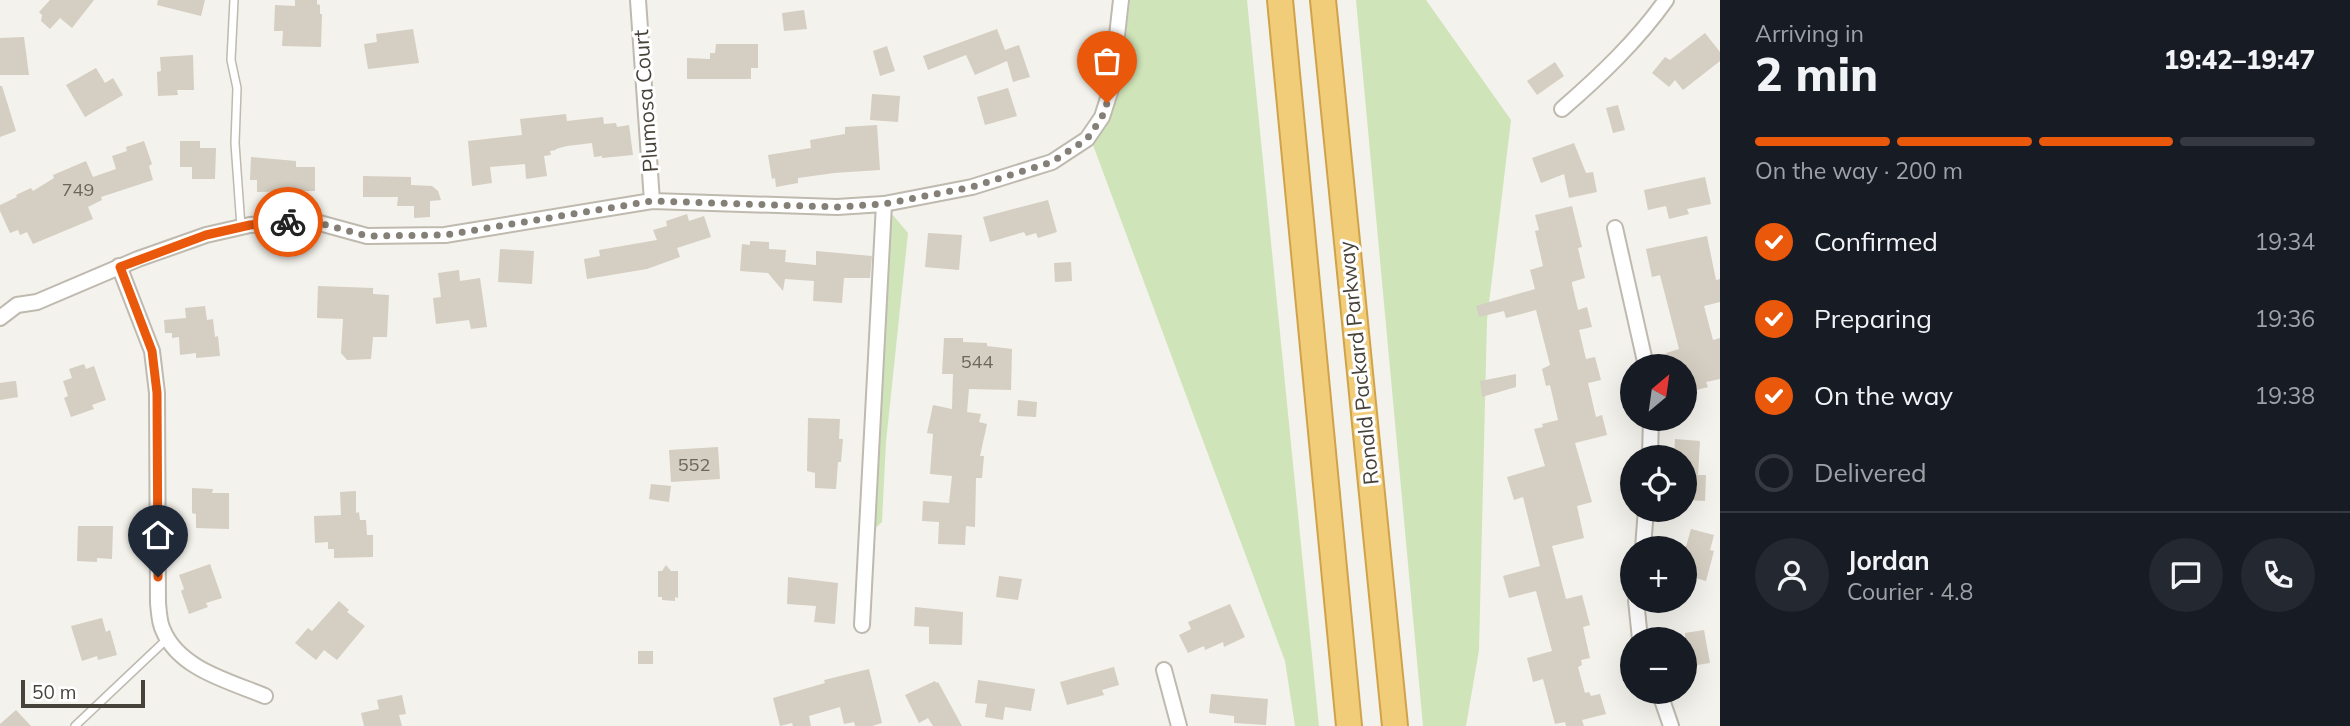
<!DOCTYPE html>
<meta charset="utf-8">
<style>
:root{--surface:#171b24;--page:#242831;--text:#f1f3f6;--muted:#9ea1a6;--line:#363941;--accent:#ea580c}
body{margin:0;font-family:Mulish,sans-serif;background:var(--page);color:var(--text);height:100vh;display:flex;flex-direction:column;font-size:26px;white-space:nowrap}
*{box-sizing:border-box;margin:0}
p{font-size:23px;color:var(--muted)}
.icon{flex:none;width:38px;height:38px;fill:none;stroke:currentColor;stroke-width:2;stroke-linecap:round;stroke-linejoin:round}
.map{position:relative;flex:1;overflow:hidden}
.side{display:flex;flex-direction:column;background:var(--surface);width:630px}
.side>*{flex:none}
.needle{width:46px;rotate:29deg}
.buttons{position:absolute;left:1620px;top:354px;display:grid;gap:14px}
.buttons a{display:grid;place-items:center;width:77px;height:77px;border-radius:50%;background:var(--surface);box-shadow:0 7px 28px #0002;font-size:35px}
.scale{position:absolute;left:21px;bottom:18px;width:124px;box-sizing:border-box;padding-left:7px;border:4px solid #48433a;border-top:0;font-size:19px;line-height:24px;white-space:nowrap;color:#48433a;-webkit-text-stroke:5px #fff;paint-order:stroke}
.pin{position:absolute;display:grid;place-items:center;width:60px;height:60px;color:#fff;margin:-72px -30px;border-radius:50% 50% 50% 0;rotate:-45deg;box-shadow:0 0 7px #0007}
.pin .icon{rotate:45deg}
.courier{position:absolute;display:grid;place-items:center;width:70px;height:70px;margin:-35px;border:5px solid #ea580c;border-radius:50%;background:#fff;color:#222;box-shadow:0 2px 9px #0007}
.summary em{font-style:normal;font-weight:800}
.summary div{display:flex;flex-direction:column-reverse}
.summary{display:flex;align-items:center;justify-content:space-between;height:119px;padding:0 35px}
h1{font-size:46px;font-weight:800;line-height:52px}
.bar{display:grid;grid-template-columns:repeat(4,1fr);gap:10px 7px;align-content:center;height:84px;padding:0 35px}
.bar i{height:9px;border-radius:5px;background:var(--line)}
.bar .current{background:var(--accent)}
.bar p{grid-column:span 4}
.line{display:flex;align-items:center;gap:18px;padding:0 35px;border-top:2px solid var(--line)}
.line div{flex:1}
.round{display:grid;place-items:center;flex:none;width:74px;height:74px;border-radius:37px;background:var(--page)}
ol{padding:0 35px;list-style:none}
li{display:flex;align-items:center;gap:21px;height:77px}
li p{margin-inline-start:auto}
li .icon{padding:7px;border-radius:50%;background:var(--accent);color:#fff;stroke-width:4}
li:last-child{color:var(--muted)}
li i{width:38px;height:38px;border:4px solid var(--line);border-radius:50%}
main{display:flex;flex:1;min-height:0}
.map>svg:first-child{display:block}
.green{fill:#cfe4b9}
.building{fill:#d5cec2}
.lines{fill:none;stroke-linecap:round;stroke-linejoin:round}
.service-casing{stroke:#bfbaaf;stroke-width:10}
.minor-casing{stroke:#bfbaaf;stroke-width:18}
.motorway-casing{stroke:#d0a34a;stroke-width:28}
.service{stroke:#fff;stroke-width:7}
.minor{stroke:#fff;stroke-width:14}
.motorway{stroke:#f1cd7a;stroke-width:24}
.done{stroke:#848078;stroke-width:7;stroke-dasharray:0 12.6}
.route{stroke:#ea580c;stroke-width:9}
.labels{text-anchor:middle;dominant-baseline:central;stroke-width:6;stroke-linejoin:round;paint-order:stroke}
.number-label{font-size:18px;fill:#6b665c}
.street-label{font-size:21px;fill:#48433a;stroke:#fff}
</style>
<main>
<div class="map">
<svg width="1720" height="726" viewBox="0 0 1720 726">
<rect width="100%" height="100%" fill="#f4f2ec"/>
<!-- green -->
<g class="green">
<path d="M1130 0H1247L1319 726H1295L1285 661 1093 145 1108 122 1120 84Z"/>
<path d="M1356 0H1426L1511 120 1487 320 1479 650 1466 726H1423Z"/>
<path d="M886 207 908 233 886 442 882 522 870 533Z"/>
</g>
<!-- building -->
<g class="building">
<path d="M50 0H94L72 28 60 18 50 29 41 21 42 15 39 12Z"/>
<path d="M158 0H205L201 16 157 5Z"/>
<path d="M295 0H317V4L320 5V14H322L321 47 282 46 283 31H274L275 5 295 6Z"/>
<path d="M804 10 807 29 784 31 782 13Z"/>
<path d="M413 29 419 63 368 69 364 44 377 42 376 34Z"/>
<path d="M997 29 1005 50 1019 45 1030 77 1013 82 1007 61 975 75 966 55 928 70 923 56Z"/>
<path d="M1705 33 1720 52V61L1683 90 1675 80 1669 87 1652 73 1665 57 1670 60Z"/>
<path d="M24 37 29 75H0V38Z"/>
<path d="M716 44H758V68H751V79H687V58L710 59V53H715Z"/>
<path d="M887 46 895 71 880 76 873 51Z"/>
<path d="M193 55 194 90H177L178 95 158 96 157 72 161 71 160 57Z"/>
<path d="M1555 62 1564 76 1537 95 1527 81Z"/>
<path d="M96 68 105 83 113 78 123 95 85 117 66 85Z"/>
<path d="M0 86H2L16 131 0 137Z"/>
<path d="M1008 88 1017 116 985 125 977 97Z"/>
<path d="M872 94 900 96 898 122 870 120Z"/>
<path d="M1618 105 1625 130 1613 133 1606 108Z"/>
<path d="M566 114 567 121 603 117 604 124 616 123 617 127 629 125 633 155 602 158V156L594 157 592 143 567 146 556 149V150L550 151 551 155 544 156 547 176 526 179 525 164 490 167 492 183 472 186 468 141 522 135 520 119Z"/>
<path d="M877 125 880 170 834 173 798 178V183L776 187 775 178 772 179 768 155 811 148 810 140 845 134V127Z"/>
<path d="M144 141 152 164 149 166 153 180 101 197 102 200 88 207 93 219 33 244 27 232 20 235 18 230 10 233 0 211V205L17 197 16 195 31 188 33 191 54 178 53 175 86 161 93 177 116 169 112 156 127 151 126 147Z"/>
<path d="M180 141H200V148H216L215 179H192V167H180Z"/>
<path d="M1574 143 1586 173 1593 172 1597 192 1569 198 1564 174 1541 183 1532 158Z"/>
<path d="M251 157 296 161V167H315V191L257 192V180H250Z"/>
<path d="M363 176 411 177V185L432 186 438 191 441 200 430 201V217L414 218V206H397L398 197H363Z"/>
<path d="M1705 177 1711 204 1687 209 1689 214 1669 219 1666 206 1648 210 1644 190Z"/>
<path d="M1048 200 1057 232 1038 238 1036 233 1026 236 1024 232 990 242 983 217Z"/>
<path d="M1572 206 1582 247 1578 248 1585 278 1572 282V284L1578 310 1587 307 1592 327 1579 330 1580 334 1586 359 1595 357 1601 380 1588 383 1596 417 1602 415 1607 435 1575 443 1592 502 1577 506 1584 538 1552 546 1566 599 1582 595 1590 625 1583 627 1590 658 1581 660 1582 665 1578 667 1585 693 1589 692 1591 696 1600 694 1606 714 1582 720 1584 726H1566L1565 722 1555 724 1543 679 1533 682 1527 658 1552 651 1536 591 1509 598 1503 576 1540 566 1523 497 1514 500 1507 477 1545 466 1534 429 1543 427 1542 424 1558 420 1550 385 1546 386 1542 369 1550 365 1536 310 1506 318 1504 311 1479 317 1476 306 1535 289 1530 270 1543 266 1535 231 1539 230 1535 215Z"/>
<path d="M687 214 689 221 704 216 711 237 677 248 680 257 647 269 587 279 584 259 600 256 599 250 657 240 653 230 667 226 666 221Z"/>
<path d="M928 233 962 235 959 270 925 267Z"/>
<path d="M1707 236 1716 280 1720 279V302L1704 306 1713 340 1720 338V379L1706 382 1708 387 1685 393V366H1670L1666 353 1679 349 1660 275 1652 277 1646 249Z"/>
<path d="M750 241 769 242V249L786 250 785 262 816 265V251L872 256 870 278H844L842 303 813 301 814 281 785 279 783 291 768 273 740 271 742 244 750 245Z"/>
<path d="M500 249 534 251 532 284 498 282Z"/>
<path d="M1071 262 1072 281 1055 282 1054 263Z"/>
<path d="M459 270 460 281 480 278 487 327 471 329 469 320 436 324 433 298 441 297 438 273Z"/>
<path d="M318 286 373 288V294L389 295 387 337H373L371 359 347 360 341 353 343 319 317 318Z"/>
<path d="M205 306 207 320 213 319 215 337 218 336 220 356 196 358V353L180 355 179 337 172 338V333H165L164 320 186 318 185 308Z"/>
<path d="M944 338H963V342L987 343V346L1012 349 1011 390 969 389 967 412 981 414 979 422 987 424 980 456H984L982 478H976L975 527 966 526 965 545 938 544 939 522 922 521 923 501 949 503 952 476 930 474 933 434 927 433 933 405 952 409 953 374H942Z"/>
<path d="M84 364 86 369 94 366 106 400 92 405 94 409 71 417 64 398 68 396 63 381 72 378 69 369Z"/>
<path d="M1516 374V387L1482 397 1480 381Z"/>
<path d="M14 381H16L18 397 0 400V383Z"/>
<path d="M1018 400 1037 402 1036 417 1017 416Z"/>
<path d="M808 418 840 419 839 439H843L841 462H838L836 489 815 488V473L807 471Z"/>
<path d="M1675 439 1700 441 1698 475H1706L1705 501 1685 500V457H1674Z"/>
<path d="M718 447 720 479 671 482 669 450Z"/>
<path d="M651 484 671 486 669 502 649 499Z"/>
<path d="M192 488 213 489 212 493H229V529L196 528V514L192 513Z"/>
<path d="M356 491V513L359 512 360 520H366L367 535H373V557L334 558V549H328V542L315 543 314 516 341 515 340 492Z"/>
<path d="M78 526H113L112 559 97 558V562L77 561Z"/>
<path d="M1691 529 1714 535 1710 550 1714 551 1706 581 1685 575V550Z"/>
<path d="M210 564 222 598 206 603 208 607 189 614 181 591 184 589 179 575Z"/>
<path d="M666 565 671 571H678V598L675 597V601L662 600V597H658V571H662Z"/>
<path d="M999 576 1022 579 1018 600 996 597Z"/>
<path d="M788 577 838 583 835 624 814 622 816 606 787 604Z"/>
<path d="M339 601 349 610 347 612 365 626 337 660 324 650 316 660 295 643 308 628 312 631Z"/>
<path d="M1230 604 1245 637 1224 647 1223 642 1205 650 1204 646 1188 653 1179 635 1191 629 1188 622Z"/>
<path d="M915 607 963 612 962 645 929 644V627L914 626Z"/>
<path d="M102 618 106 632 110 630 117 655 98 660 97 656 82 661 71 626Z"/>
<path d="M1704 630 1710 663 1685 667V633Z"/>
<rect x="638" y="651" width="15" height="13"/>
<path d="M1114 667 1119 685 1102 690 1104 695 1067 705 1060 682Z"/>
<path d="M869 669 882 723 872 726H855L854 722 844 724 840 707 809 716 811 726H793L792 723 780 726 773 698 825 683 824 680Z"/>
<path d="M978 680 1035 689 1031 711 1005 707 1003 720 985 717 987 704 975 703Z"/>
<path d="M935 681 936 683 938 682 962 726H933L928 718 919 723 905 695Z"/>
<path d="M1211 694 1268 699 1266 725 1234 723V716L1209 713Z"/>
<path d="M402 695 406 714 399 715 402 726H364L361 713 379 709 377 700Z"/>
<path d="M16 710 31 726H0V724Z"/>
</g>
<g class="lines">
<defs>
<g id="service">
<path d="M234 0 231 60 237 88 235 143 241 227"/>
<path d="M75 726 167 639"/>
</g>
<g id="minor">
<path d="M638 0 652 201"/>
<path d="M1562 109C1600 76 1637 41 1666 0"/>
<path d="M1615 228 1646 366"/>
<path d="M119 266 152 351 157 393 158 603C159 612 159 622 163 630 179 669 229 681 265 696"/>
<path d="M0 318 17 305 37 302 138 259 206 235 250 225 312 221 367 236 445 235 652 201 837 207 884 204 972 187 1052 162 1087 139 1102 117 1111 89 1121 0"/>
<path d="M1650 457 1651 418"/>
<path d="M1643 548 1646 509"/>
<path d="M1636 600 1640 639"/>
<path d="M862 625 884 204"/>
<path d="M1164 670 1179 726"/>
<path d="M1659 691 1671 726"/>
</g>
<g id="motorway">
<path d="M1280 0 1349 726"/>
<path d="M1323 0 1395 726"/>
</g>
</defs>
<!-- service casing -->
<use href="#service" class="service-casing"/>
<!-- minor casing -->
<use href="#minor" class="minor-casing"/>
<!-- motorway casing -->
<use href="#motorway" class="motorway-casing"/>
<!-- service -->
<use href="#service" class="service"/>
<!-- minor -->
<use href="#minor" class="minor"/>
<!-- motorway -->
<use href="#motorway" class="motorway"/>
</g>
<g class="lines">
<!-- done -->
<path class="done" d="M288 222 312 221 367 236 445 235 652 201 837 207 884 204 972 187 1052 162 1087 139 1102 117 1107 103"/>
<!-- route -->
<path class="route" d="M158 577 157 393 152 351 120 267 206 235 250 225 288 222"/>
</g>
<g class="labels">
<!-- number labels -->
<g class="number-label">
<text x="78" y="189">749</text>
<text x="977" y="361">544</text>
<text x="694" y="464">552</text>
</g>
<!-- street labels -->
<g class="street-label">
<text transform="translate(645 101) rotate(-94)">Plumosa Court</text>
<text transform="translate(1358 363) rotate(-96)">Ronald Packard Parkway</text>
</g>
</g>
</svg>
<div class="buttons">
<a><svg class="needle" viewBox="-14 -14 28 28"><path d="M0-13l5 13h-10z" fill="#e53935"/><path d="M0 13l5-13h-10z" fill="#9ea1a6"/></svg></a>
<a><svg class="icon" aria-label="locate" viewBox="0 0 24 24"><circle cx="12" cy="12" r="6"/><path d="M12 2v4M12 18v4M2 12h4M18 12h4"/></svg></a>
<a>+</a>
<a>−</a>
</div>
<div class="scale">50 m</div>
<div class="pin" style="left:1107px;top:103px;background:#ea580c"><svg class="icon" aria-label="bag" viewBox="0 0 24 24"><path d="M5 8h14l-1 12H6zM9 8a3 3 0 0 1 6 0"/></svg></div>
<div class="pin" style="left:158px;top:577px;background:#1f2937"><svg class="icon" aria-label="home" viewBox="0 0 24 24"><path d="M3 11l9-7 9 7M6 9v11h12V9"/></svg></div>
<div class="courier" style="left:288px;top:222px"><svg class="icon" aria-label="bike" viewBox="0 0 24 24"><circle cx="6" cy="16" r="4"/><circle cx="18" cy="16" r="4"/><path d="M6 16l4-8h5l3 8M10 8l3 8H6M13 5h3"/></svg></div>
</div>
<section class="side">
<div class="summary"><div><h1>2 min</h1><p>Arriving in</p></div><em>19:42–19:47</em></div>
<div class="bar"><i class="current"></i><i class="current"></i><i class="current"></i><i></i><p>On the way · 200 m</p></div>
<ol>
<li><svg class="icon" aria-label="check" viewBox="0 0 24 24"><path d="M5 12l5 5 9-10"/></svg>Confirmed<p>19:34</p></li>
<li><svg class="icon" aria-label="check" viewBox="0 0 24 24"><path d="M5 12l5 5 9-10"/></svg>Preparing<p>19:36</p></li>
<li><svg class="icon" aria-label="check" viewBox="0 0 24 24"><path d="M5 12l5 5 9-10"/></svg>On the way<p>19:38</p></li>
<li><i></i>Delivered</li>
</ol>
<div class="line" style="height:126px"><a class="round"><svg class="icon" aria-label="person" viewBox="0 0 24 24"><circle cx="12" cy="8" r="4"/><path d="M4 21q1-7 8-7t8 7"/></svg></a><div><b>Jordan</b><p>Courier · 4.8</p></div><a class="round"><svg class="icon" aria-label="chat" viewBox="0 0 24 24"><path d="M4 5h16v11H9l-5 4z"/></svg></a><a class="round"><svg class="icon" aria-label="phone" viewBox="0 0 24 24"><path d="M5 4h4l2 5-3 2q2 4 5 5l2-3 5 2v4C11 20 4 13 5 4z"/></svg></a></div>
</section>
</main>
